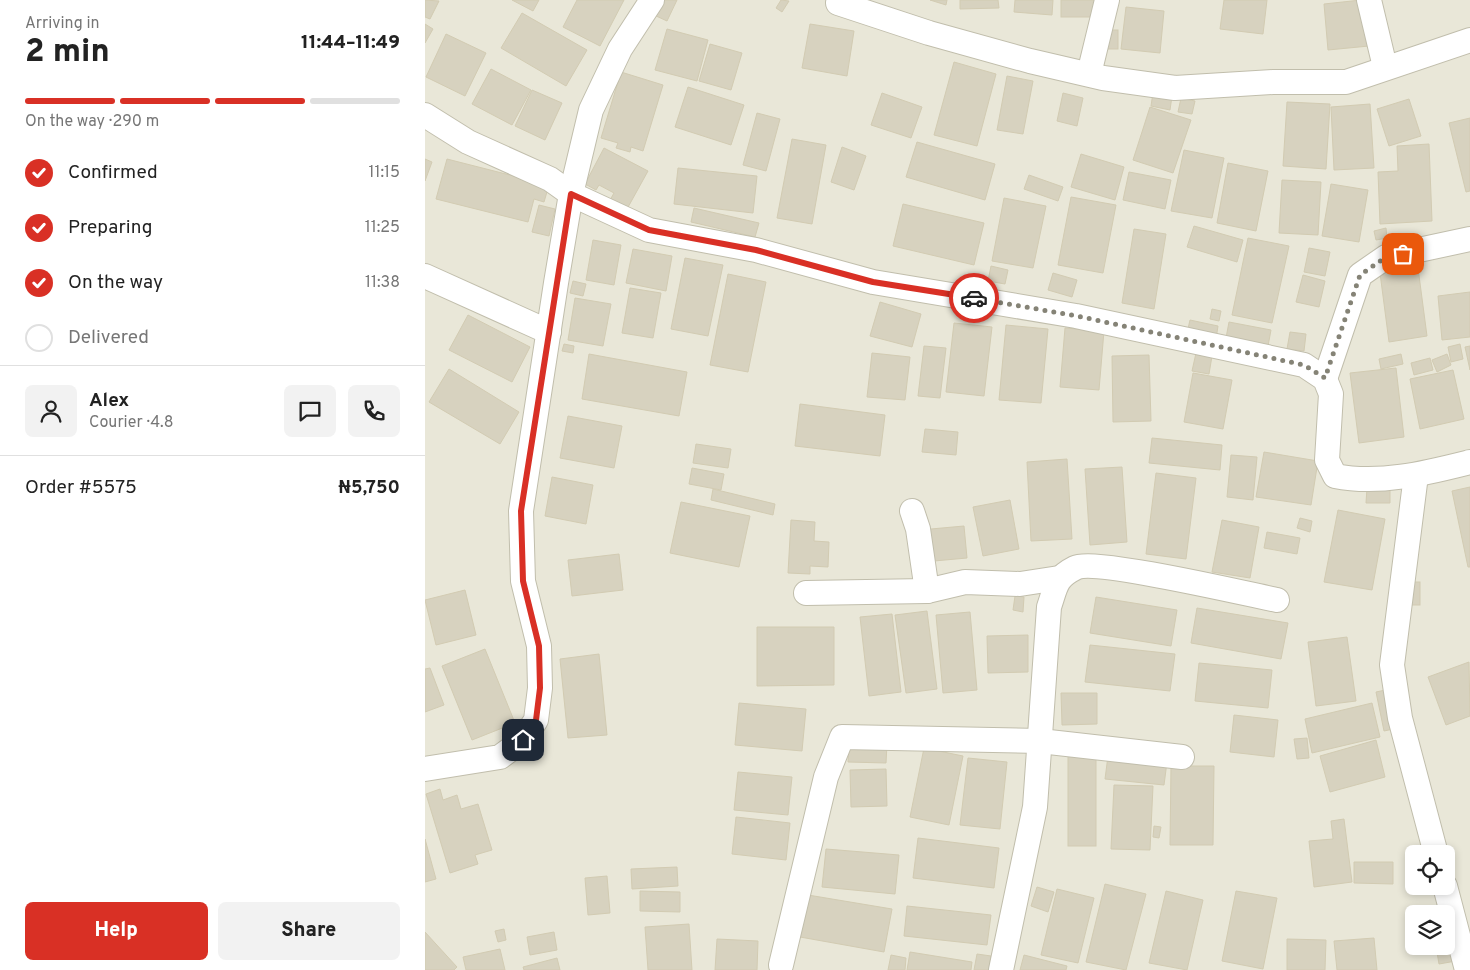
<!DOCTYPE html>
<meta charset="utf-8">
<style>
:root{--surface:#fff;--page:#f2f2f2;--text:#222;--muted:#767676;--line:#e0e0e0;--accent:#d93025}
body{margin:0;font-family:Overpass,sans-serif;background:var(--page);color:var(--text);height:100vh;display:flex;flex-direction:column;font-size:19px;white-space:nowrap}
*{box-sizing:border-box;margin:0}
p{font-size:16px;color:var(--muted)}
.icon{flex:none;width:28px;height:28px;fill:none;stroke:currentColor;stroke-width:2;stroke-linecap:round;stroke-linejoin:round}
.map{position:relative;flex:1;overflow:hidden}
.panel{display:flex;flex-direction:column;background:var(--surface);width:425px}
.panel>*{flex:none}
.controls{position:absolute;left:980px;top:845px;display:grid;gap:10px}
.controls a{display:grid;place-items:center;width:50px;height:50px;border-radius:8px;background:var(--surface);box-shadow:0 2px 8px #0003;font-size:25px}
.pin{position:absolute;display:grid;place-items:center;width:42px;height:42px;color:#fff;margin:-21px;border-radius:10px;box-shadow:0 2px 8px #0006}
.courier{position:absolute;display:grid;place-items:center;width:50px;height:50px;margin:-25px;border:4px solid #d93025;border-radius:50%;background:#fff;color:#222;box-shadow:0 1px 6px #0007}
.summary em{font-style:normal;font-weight:800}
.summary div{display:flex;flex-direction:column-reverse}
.summary{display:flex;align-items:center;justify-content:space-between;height:85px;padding:0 25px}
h1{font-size:32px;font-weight:800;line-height:38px}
.bar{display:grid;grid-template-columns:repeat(4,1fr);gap:8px 5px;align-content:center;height:60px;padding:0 25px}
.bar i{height:6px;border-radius:4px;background:var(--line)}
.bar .selected{background:var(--accent)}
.bar p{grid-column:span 4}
.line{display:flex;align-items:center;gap:12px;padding:0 25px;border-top:1px solid var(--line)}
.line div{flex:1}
.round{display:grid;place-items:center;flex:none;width:52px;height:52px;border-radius:8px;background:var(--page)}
ol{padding:0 25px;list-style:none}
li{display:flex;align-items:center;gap:15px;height:55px}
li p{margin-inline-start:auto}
li .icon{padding:5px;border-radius:50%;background:var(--accent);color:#fff;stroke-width:4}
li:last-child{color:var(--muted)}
li i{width:28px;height:28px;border:2px solid var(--line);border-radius:50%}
.action{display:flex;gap:10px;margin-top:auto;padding:10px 25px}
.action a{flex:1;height:58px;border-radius:8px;background:var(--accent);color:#fff;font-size:20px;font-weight:800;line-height:58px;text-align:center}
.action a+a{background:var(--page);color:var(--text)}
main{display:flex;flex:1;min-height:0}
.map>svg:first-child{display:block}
.residential{fill:#e9e7d8;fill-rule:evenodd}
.building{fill:#d7d2bf;stroke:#d2cbb2}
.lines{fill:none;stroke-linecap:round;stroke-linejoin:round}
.minor-casing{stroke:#c1beac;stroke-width:26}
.minor{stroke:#fff;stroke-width:24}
.done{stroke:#858376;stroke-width:5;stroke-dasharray:0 9}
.route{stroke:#d93025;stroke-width:6}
</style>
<main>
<section class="panel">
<div class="summary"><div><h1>2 min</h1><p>Arriving in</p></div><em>11:44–11:49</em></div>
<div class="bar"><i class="selected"></i><i class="selected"></i><i class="selected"></i><i></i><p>On the way · 290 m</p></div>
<ol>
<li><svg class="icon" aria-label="check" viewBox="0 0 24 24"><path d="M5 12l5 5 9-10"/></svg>Confirmed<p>11:15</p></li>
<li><svg class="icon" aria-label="check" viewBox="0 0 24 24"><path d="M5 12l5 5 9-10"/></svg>Preparing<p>11:25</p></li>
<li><svg class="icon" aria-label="check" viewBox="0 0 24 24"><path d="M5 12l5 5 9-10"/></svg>On the way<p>11:38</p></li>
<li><i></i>Delivered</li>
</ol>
<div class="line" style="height:90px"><a class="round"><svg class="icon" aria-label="person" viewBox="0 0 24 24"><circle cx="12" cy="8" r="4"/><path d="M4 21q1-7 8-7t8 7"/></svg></a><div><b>Alex</b><p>Courier · 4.8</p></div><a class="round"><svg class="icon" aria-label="chat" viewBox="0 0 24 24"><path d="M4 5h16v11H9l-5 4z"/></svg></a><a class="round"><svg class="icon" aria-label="phone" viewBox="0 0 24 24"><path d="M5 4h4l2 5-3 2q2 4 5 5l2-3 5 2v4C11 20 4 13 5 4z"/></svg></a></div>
<div class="line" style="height:65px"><div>Order #5575</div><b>₦5,750</b></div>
<div class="action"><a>Help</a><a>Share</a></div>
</section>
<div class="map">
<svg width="1045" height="970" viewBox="0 0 1045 970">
<rect width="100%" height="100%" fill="#f5f4ea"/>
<!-- residential -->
<path class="residential" d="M0 0H1045V970H0ZM989 854H1021V886H989ZM989 914H1021V946H989Z"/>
<!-- building -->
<g class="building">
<path d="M0 0 14 1 5 19 0 17Z"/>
<path d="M87 0H114L108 11Z"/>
<path d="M152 0H199L175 46 138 27Z"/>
<path d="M237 0H252L242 21 229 15Z"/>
<path d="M356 0 364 1 357 12 351 8Z"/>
<path d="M505 0H522L521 5Z"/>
<path d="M535 0H573L574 8 535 9Z"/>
<path d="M590 0H628L627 15 589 12Z"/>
<rect x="636" y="0" width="38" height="17"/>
<path d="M799 0H842L838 34 795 29Z"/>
<path d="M936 0 944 46 903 50 899 4Z"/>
<path d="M701 7 739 11 735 53 696 49Z"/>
<path d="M97 13 162 50 141 86 76 48Z"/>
<path d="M0 24 8 29 0 43Z"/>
<path d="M385 24 429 31 422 76 377 68Z"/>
<path d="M242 29 283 40 272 81 230 70Z"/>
<rect x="679" y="30" width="14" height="19"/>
<path d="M21 34 61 53 40 96 1 77Z"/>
<path d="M285 44 317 53 306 90 274 81Z"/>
<path d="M529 62 571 74 552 146 509 135Z"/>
<path d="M66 69 106 90 87 125 47 104Z"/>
<path d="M196 72 238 85 218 151 206 147 205 152 191 148 193 143 176 138Z"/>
<path d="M582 76 608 81 598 134 572 130Z"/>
<path d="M729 86 748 89 745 110 726 106Z"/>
<path d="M263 87 319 105 306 145 250 127Z"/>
<path d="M107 90 137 103 120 140 90 126Z"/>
<path d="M457 93 497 107 486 138 446 125Z"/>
<path d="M638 93 658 98 652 126 632 121Z"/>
<path d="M756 98 770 101 767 114 753 112Z"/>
<path d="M984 99 996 136 964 146 952 109Z"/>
<path d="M862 102 905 104 901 169 858 166Z"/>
<path d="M945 104 949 168 909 170 906 107Z"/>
<path d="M725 107 766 120 748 173 708 160Z"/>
<path d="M332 113 355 119 341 171 318 165Z"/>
<path d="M1045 118V191L1041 192 1024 123Z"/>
<path d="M367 139 401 145 387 224 352 218Z"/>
<path d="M492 142 570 164 560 200 481 177Z"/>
<path d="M1004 144 1007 221 955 224 953 172 973 171 972 146Z"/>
<path d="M417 147 441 156 429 190 406 182Z"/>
<path d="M179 148 223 171 202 209 185 200 189 193 174 185 171 190 160 184Z"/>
<path d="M759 150 799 158 787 218 746 211Z"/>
<path d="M656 154 699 167 690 200 646 187Z"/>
<path d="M0 159 7 162 0 181Z"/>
<path d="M22 159 124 185 119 202 109 199 103 222 11 199Z"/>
<path d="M803 163 843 171 831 231 792 223Z"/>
<path d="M253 168 332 176 328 213 249 204Z"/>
<path d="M704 172 746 180 740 209 698 200Z"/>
<path d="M604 175 638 187 633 201 599 189Z"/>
<path d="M857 180 896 182 893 235 854 233Z"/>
<path d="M906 184 943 190 934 242 897 236Z"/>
<path d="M646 197 691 205 678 273 633 265Z"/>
<path d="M579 198 621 206 608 268 567 261Z"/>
<path d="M478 204 559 223 549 265 468 246Z"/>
<path d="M114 205 130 209 124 236 107 232Z"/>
<path d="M269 208 334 223 330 237 266 222Z"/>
<path d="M769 226 818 240 812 262 762 247Z"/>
<path d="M961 228 962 238 951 240 949 231Z"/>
<path d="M709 229 741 234 729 309 697 303Z"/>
<path d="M823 238 864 246 847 323 807 315Z"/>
<path d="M168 240 196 245 189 285 161 280Z"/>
<path d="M884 248 905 252 900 276 879 272Z"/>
<path d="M208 249 247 256 241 291 201 283Z"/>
<path d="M260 258 298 265 283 336 246 329Z"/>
<path d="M566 266 583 270 580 284 563 281Z"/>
<path d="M993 268 1002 336 964 342 955 273Z"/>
<path d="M628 273 652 280 647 297 623 290Z"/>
<path d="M303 274 341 282 323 372 285 365Z"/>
<path d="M878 275 900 281 894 307 871 302Z"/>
<path d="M148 281 161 284 158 296 145 293Z"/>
<path d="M205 288 236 293 228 338 197 333Z"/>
<path d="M1045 292V337L1017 340 1013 296Z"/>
<path d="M150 298 186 304 178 346 143 340Z"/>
<path d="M455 302 496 314 487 347 445 336Z"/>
<path d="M787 309 796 311 794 321 785 319Z"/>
<path d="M43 315 105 347 87 382 24 350Z"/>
<path d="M765 320 793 326 791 339 762 333Z"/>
<path d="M804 322 846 330 843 346 801 338Z"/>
<path d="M529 323 567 327 559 396 521 392Z"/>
<path d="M581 325 623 329 616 403 574 400Z"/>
<path d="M640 328 679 331 674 390 635 387Z"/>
<path d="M865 332 881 334 879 351 862 349Z"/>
<path d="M139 344 149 346 148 353 137 351Z"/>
<path d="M1035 344 1038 359 1026 362 1023 347Z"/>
<path d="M499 346 521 348 515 398 493 396Z"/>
<path d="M1045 346V370L1040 347Z"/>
<path d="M447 353 485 357 480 400 442 397Z"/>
<path d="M771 353 787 356 784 374 767 371Z"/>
<path d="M164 354 262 372 254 416 157 399Z"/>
<path d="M976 354 978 364 956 369 954 359Z"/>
<path d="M1022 354 1026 365 1012 372 1007 360Z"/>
<path d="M724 355 726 421 688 422 687 356Z"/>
<path d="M1005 358 1008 370 989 375 986 363Z"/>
<path d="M971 368 979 437 934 443 925 373Z"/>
<path d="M24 369 94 412 75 444 4 402Z"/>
<path d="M1028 370 1039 419 995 429 985 379Z"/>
<path d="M768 373 807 380 798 429 759 422Z"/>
<path d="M375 404 460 415 455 456 370 446Z"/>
<path d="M143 416 197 426 189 468 135 458Z"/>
<path d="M500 429 533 432 531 455 497 452Z"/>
<path d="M727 438 797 445 795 470 724 463Z"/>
<path d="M271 444 306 449 303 468 268 463Z"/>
<path d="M839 452 893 461 886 505 831 497Z"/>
<path d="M806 455 832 457 828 500 802 497Z"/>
<path d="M642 459 647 539 606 541 602 462Z"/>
<path d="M697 467 702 542 665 545 660 469Z"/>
<path d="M267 468 299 474 296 490 264 484Z"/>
<path d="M731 473 771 478 761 559 721 554Z"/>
<path d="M127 477 168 485 161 524 120 516Z"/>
<path d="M1045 487V567H1043L1027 491Z"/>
<path d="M942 488 965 489V503H941Z"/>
<path d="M288 489 350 504 348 515 286 500Z"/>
<path d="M585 500 594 549 558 556 548 507Z"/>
<path d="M256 502 325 516 314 567 245 553Z"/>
<path d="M913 510 960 519 947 590 899 582Z"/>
<path d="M875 518 887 521 885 532 872 528Z"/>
<path d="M366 520 390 522 389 541 404 542 403 567 385 566V574L363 573Z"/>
<path d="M797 520 834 527 825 578 787 572Z"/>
<path d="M539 526 542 558 498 562 495 530Z"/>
<path d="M842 532 875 538 872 554 839 548Z"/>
<path d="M194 554 198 590 147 596 143 560Z"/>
<rect x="986" y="582" width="9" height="23"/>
<path d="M40 590 51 635 11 645 0 600Z"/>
<path d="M590 596 599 597 598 612 588 610Z"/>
<path d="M671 597 752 610 746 646 665 633Z"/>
<path d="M772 608 863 623 856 659 766 643Z"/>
<path d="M502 611 512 689 481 693 470 615Z"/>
<path d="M545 612 552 690 518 693 511 615Z"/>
<path d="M467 614 476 692 444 696 435 617Z"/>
<path d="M332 627H409V685L332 686Z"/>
<path d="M603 635V672L563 673 562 636Z"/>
<path d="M922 637 931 701 891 706 883 642Z"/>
<path d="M665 645 750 654 745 691 660 682Z"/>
<path d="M60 649 90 723 47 740 17 666Z"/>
<path d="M174 654 182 735 143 738 135 659Z"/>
<path d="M1044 662 1045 716 1021 725 1003 677Z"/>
<path d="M774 663 847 670 843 708 770 701Z"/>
<path d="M5 668 19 705 0 712V669Z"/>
<path d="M965 689 973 728 959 731 951 692Z"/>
<path d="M636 693H672V724L637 725Z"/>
<path d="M314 703 381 709 377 751 310 745Z"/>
<path d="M947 703 955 737 887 753 880 719Z"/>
<path d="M809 715 853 720 849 757 805 752Z"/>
<path d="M882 738 884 758 872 759 869 739Z"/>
<path d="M951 740 960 777 905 792 895 756Z"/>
<path d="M424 743 462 744 461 763 423 762Z"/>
<path d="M499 748 538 756 524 825 485 817Z"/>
<rect x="643" y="754" width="28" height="92"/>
<path d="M683 756 742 762 739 785 680 779Z"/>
<path d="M543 758 582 762 575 829 535 825Z"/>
<path d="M746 766H789L788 845H745Z"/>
<path d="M461 769 462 806 426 807 425 770Z"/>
<path d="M313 772 367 777 363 815 309 810Z"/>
<path d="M689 785 728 786 725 850 686 849Z"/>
<path d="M15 789 18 800 32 795 36 809 53 804 67 850 50 855 53 864 25 873 1 794Z"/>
<path d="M311 817 365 823 361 860 307 854Z"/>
<path d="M919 819 927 882 889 887 884 841 908 839 906 821Z"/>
<path d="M729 826 736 827 734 838 728 837Z"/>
<path d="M493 838 574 848 569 888 488 878Z"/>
<path d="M0 839 11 879 0 882Z"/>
<path d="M401 849 474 855 470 894 397 887Z"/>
<path d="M929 862H968V884L929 883Z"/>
<path d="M252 867 253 886 207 889 206 869Z"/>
<path d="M182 876 185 913 163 915 160 878Z"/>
<path d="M680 884 721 894 701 970 661 962Z"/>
<path d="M612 887 629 892 623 912 606 906Z"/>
<path d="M632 889 669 898 653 963 616 955Z"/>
<path d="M215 891 255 892V912L215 911Z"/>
<path d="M741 891 778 900 762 970 724 963Z"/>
<path d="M811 891 852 898 838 969 797 961Z"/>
<path d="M383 895 467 909 459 952 375 937Z"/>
<path d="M482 906 566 915 562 945 479 936Z"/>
<path d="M1021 917 1031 961 1014 964 1011 946H1021Z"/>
<path d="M264 924 267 970H223L220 927Z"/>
<path d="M79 929 81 940 73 942 70 931Z"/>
<path d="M0 932 32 967 29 970H0Z"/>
<path d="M129 932 132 950 105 955 102 937Z"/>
<path d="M949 938 952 970H912L909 941Z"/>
<path d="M292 939 333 941 332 970H290Z"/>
<path d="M862 939 901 940 900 970H862Z"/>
<path d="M75 949 80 970H41L38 957Z"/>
<path d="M485 952 547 962 546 970H482Z"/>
<path d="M552 954 566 956 564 970H549Z"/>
<path d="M466 955 481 958 480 970H463Z"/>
<path d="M599 955 642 966 641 970H595Z"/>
<path d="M132 958 135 970H99L98 967Z"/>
</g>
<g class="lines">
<defs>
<g id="minor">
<path d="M944 0 960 67"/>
<path d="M413 3 504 33 605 61 678 78 750 88 848 82H921L1045 40"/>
<path d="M664 74 682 0"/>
<path d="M0 115 43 142 125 179 146 194 224 230 331 250 448 282 651 316 879 365 900 379 906 394 902 460 910 476C955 485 1001 473 1045 462"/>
<path d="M0 276 124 332"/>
<path d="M900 379 935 275 961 257 1045 239"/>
<path d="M991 475 967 665 975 718 1011 854"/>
<path d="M487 511 493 529 502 591"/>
<path d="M381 593 502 591 540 582 595 584 634 578"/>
<path d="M0 769 75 757 98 740 111 720 115 688 114 646 98 581 96 511 131 283 146 194 166 110 195 49 227 0"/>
<path d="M1020 886 1042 970"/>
<path d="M356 965 401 777 417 737 615 741 757 757"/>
<path d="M576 970 610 807 624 607C631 587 630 578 650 568 669 558 822 594 852 600"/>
</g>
</defs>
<!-- minor casing -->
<use href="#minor" class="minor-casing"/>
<!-- minor -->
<use href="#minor" class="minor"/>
</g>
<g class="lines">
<!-- done -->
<path class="done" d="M549 298 652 316 879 365 900 378 935 275 961 257 978 254"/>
<!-- route -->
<path class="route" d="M98 740 111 720 115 688 114 646 98 581 96 511 146 194 224 230 331 250 448 282 549 298"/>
</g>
</svg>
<div class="controls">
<a><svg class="icon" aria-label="locate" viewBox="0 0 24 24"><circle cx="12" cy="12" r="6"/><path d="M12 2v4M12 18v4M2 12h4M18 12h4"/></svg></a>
<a><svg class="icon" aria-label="layers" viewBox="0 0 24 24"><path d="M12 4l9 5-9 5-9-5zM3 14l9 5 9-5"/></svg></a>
</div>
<div class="pin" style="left:978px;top:254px;background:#ea580c"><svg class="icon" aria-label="bag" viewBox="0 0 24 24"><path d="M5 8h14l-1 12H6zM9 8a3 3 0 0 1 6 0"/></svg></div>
<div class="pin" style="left:98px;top:740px;background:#1f2937"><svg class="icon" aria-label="home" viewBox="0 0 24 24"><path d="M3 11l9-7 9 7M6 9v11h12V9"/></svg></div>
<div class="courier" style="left:549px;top:298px"><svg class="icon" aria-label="car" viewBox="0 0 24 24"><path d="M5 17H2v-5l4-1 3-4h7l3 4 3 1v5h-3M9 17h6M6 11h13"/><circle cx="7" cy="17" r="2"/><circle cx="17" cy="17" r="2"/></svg></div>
</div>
</main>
